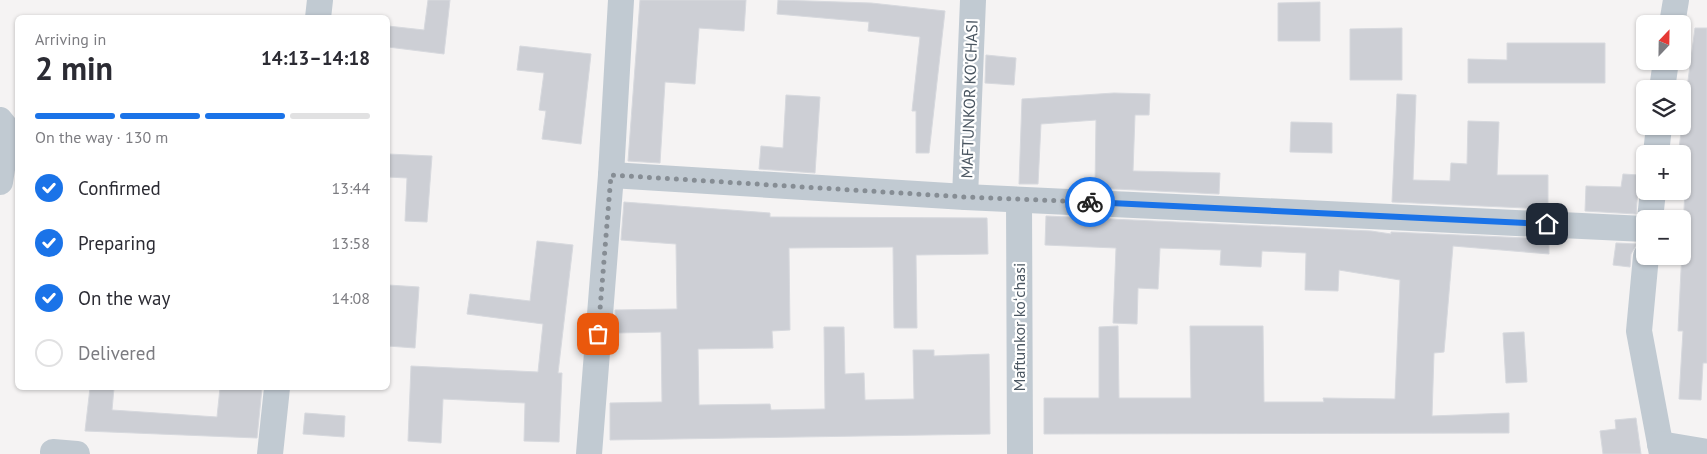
<!DOCTYPE html>
<meta charset="utf-8">
<style>
:root{--surface:#fff;--page:#f7f7f7;--text:#2b2b33;--muted:#7c7c81;--line:#e1e1e2;--accent:#1a73e8}
body{margin:0;font-family:"PT Sans",sans-serif;background:var(--page);color:var(--text);height:100vh;display:flex;flex-direction:column;font-size:19px;white-space:nowrap}
*{box-sizing:border-box;margin:0}
p{font-size:16px;color:var(--muted)}
.icon{flex:none;width:28px;height:28px;fill:none;stroke:currentColor;stroke-width:2;stroke-linecap:round;stroke-linejoin:round}
.map{position:relative;flex:1;overflow:hidden}
.drawer{position:absolute;left:15px;top:15px;width:375px;height:375px;display:flex;flex-direction:column;background:var(--surface);border-radius:8px;box-shadow:0 1px 4px #0004}
.drawer>*{flex:none}
.needle{width:32px;rotate:22deg}
.controls{position:absolute;left:1636px;top:15px;display:grid;gap:10px}
.controls a{display:grid;place-items:center;width:55px;height:55px;border-radius:8px;background:var(--surface);box-shadow:0 1px 4px #0004;font-size:25px}
.pin{position:absolute;display:grid;place-items:center;width:42px;height:42px;color:#fff;margin:-21px;border-radius:10px;box-shadow:0 2px 8px #0006}
.courier{position:absolute;display:grid;place-items:center;width:50px;height:50px;margin:-25px;border:4px solid #1a73e8;border-radius:50%;background:#fff;color:#222;box-shadow:0 1px 6px #0007}
.summary em{font-style:normal;font-weight:600}
.summary div{display:flex;flex-direction:column-reverse}
.summary{display:flex;align-items:center;justify-content:space-between;height:85px;padding:0 20px}
h1{font-size:32px;font-weight:600;line-height:38px}
.bar{display:grid;grid-template-columns:repeat(4,1fr);gap:8px 5px;align-content:center;height:60px;padding:0 20px}
.bar i{height:6px;border-radius:4px;background:var(--line)}
.bar .on{background:var(--accent)}
.bar p{grid-column:span 4}
ol{padding:0 20px;list-style:none}
li{display:flex;align-items:center;gap:15px;height:55px}
li p{margin-inline-start:auto}
li .icon{padding:5px;border-radius:50%;background:var(--accent);color:#fff;stroke-width:4}
li:last-child{color:var(--muted)}
li i{width:28px;height:28px;border:2px solid var(--line);border-radius:50%}
.map>svg:first-child{display:block}
.building{fill:#cdcfd5;stroke:#d7d9de}
.lines{fill:none;stroke-linecap:round;stroke-linejoin:round}
.minor{stroke:#c1cad2;stroke-width:26}
.done{stroke:#868d94;stroke-width:5;stroke-dasharray:0 9}
.route{stroke:#1a73e8;stroke-width:6}
.labels{text-anchor:middle;dominant-baseline:central;stroke-width:4.5;stroke-linejoin:round;paint-order:stroke}
.street-label{font-size:16px;fill:#4a5661;stroke:#fff}
</style>
<div class="map">
<svg width="1707" height="454" viewBox="0 0 1707 454">
<rect width="100%" height="100%" fill="#f5f3f3"/>
<!-- building -->
<g class="building">
<path d="M428 0H450L444 54 388 47V26L424 30Z"/>
<path d="M640 0H746L744 31 699 28 695 84 665 82 660 163 628 161Z"/>
<path d="M778 0 871 3 945 11 929 153H916V111H912L920 37 868 31 869 22 777 14Z"/>
<path d="M1320 2V41H1278V3Z"/>
<path d="M1402 28V80H1350V29Z"/>
<path d="M1695 28H1707V363H1703L1701 400 1679 399 1683 331H1678L1687 149 1679 148Z"/>
<path d="M1507 43H1605V83H1468V59L1507 60Z"/>
<path d="M520 46 591 54 581 144 542 139 546 111 539 110 544 73 517 70Z"/>
<path d="M986 55 1016 58 1014 85 985 83Z"/>
<path d="M1114 93 1150 94 1149 115H1135L1133 171 1220 173 1219 194 1095 188 1096 120 1041 124 1038 184H1019L1022 99Z"/>
<path d="M1397 94 1416 95 1413 180 1450 181 1451 163 1467 164 1468 121 1499 122 1497 175H1548V209L1392 202Z"/>
<path d="M786 95 820 97 815 173 759 169 761 146 783 148Z"/>
<path d="M1291 122 1332 123V153L1290 152Z"/>
<path d="M388 154 432 156 427 222 405 221 407 178 388 177Z"/>
<path d="M1623 174 1639 175 1636 214 1585 211 1586 186 1621 187Z"/>
<path d="M624 202 770 213V217L987 218 988 254 916 255 917 328H894L893 247 789 248 790 330 772 331 773 348 698 349 699 405 770 404 771 410 825 409 824 327H844L845 374 864 373 865 400 914 399 913 350H934V356L989 354 990 434 610 440V403L662 402 661 332 616 333 615 310 677 309 676 244 621 240Z"/>
<path d="M1046 216 1371 231 1391 234V232L1549 239V254L1453 246 1444 352 1434 353 1432 416 1509 413V433L1044 434V398H1099V327L1118 326 1119 398H1191L1190 326H1263L1264 402H1324L1323 398 1395 399 1400 280 1339 270 1338 291 1305 290 1306 253 1262 251 1261 267 1220 265 1221 250 1160 248 1158 289 1138 288 1137 324 1113 323 1116 248 1045 245Z"/>
<path d="M537 241 573 245 558 373H562L559 442 524 441 525 403 443 399 441 443 408 441 411 366 538 372 543 324 467 314 470 294 530 301Z"/>
<path d="M1616 243 1637 244 1631 254 1630 267 1613 265Z"/>
<path d="M388 285 419 287 415 348 388 346Z"/>
<path d="M1524 332 1527 382 1506 383 1503 333Z"/>
<path d="M90 388H114L112 410 217 417 220 388H262L257 438 85 431Z"/>
<path d="M305 413 345 416 344 437 303 434Z"/>
<path d="M1636 418 1641 454H1603L1600 431 1616 429 1615 420Z"/>
</g>
<g class="lines">
<!-- minor -->
<g class="minor">
<path d="M318 18 320 0"/>
<path d="M1672 24 1676 0"/>
<path d="M1662 89 1666 61"/>
<path d="M0 120 8 130 0 182"/>
<path d="M1656 154 1659 126"/>
<path d="M611 175 965 197 1645 229"/>
<path d="M965 197 973 0"/>
<path d="M1019 200 1020 454"/>
<path d="M1650 219 1653 191"/>
<path d="M1646 256 1639 331 1662 454"/>
<path d="M1660 444 1707 452"/>
<path d="M53 452 77 454"/>
<path d="M270 454 277 388"/>
<path d="M589 454 611 175 621 0"/>
</g>
</g>
<g class="lines">
<!-- done -->
<path class="done" d="M598 334 611 175 965 197 1090 202"/>
<!-- route -->
<path class="route" d="M1090 202 1547 224"/>
</g>
<g class="labels">
<!-- street labels -->
<g class="street-label">
<text transform="translate(969 99) rotate(-88)">MAFTUNKOR KO'CHASI</text>
<text transform="translate(1019 327) rotate(-90)">Maftunkor koʻchasi</text>
</g>
</g>
</svg>
<div class="controls">
<a><svg class="needle" viewBox="-14 -14 28 28"><path d="M0-13l5 13h-10z" fill="#e53935"/><path d="M0 13l5-13h-10z" fill="#7c7c81"/></svg></a>
<a><svg class="icon" aria-label="layers" viewBox="0 0 24 24"><path d="M12 4l9 5-9 5-9-5zM3 14l9 5 9-5"/></svg></a>
<a>+</a>
<a>−</a>
</div>
<div class="pin" style="left:598px;top:334px;background:#ea580c"><svg class="icon" aria-label="bag" viewBox="0 0 24 24"><path d="M5 8h14l-1 12H6zM9 8a3 3 0 0 1 6 0"/></svg></div>
<div class="pin" style="left:1547px;top:224px;background:#1f2937"><svg class="icon" aria-label="home" viewBox="0 0 24 24"><path d="M3 11l9-7 9 7M6 9v11h12V9"/></svg></div>
<div class="courier" style="left:1090px;top:202px"><svg class="icon" aria-label="bike" viewBox="0 0 24 24"><circle cx="6" cy="16" r="4"/><circle cx="18" cy="16" r="4"/><path d="M6 16l4-8h5l3 8M10 8l3 8H6M13 5h3"/></svg></div>
<section class="drawer">
<div class="summary"><div><h1>2 min</h1><p>Arriving in</p></div><em>14:13–14:18</em></div>
<div class="bar"><i class="on"></i><i class="on"></i><i class="on"></i><i></i><p>On the way · 130 m</p></div>
<ol>
<li><svg class="icon" aria-label="check" viewBox="0 0 24 24"><path d="M5 12l5 5 9-10"/></svg>Confirmed<p>13:44</p></li>
<li><svg class="icon" aria-label="check" viewBox="0 0 24 24"><path d="M5 12l5 5 9-10"/></svg>Preparing<p>13:58</p></li>
<li><svg class="icon" aria-label="check" viewBox="0 0 24 24"><path d="M5 12l5 5 9-10"/></svg>On the way<p>14:08</p></li>
<li><i></i>Delivered</li>
</ol>
</section>
</div>
